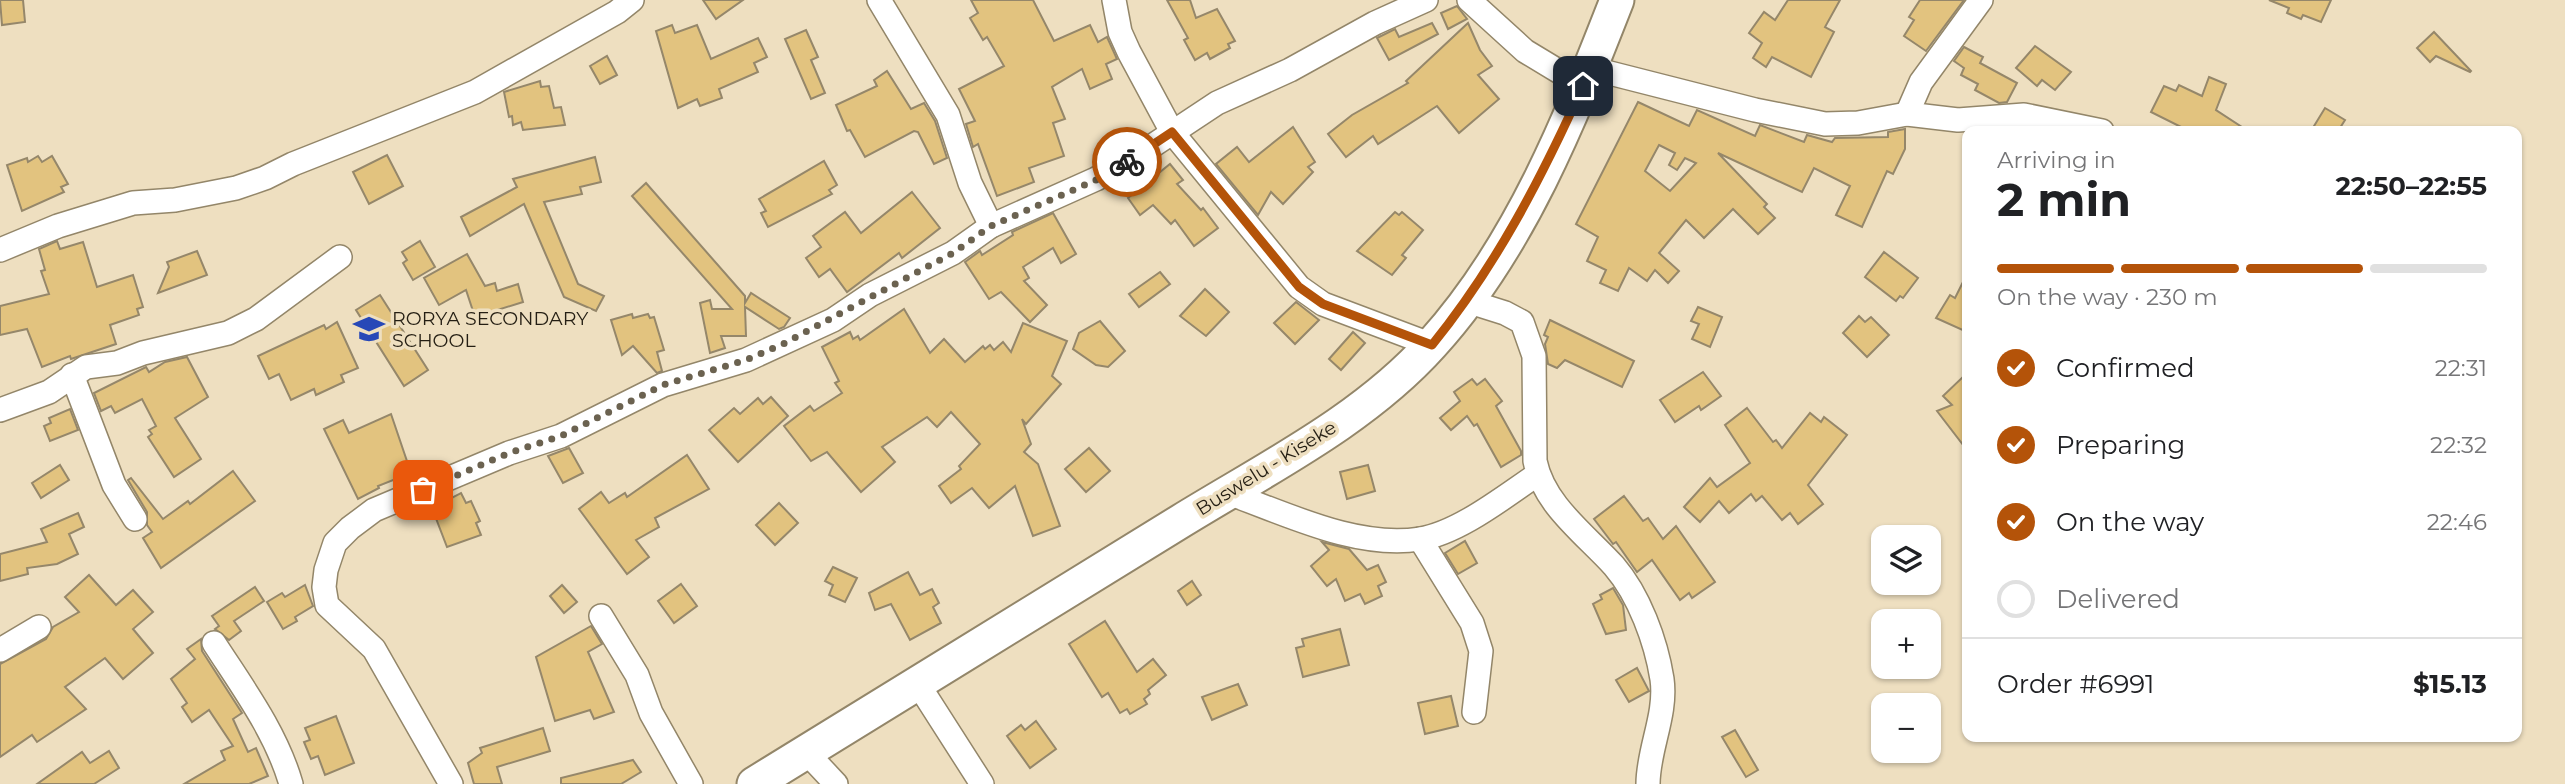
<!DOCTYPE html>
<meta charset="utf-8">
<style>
:root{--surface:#fff;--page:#f2f2f2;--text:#202124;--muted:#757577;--line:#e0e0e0;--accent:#b45309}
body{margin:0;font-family:Montserrat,sans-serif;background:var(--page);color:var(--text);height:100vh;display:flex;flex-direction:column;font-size:26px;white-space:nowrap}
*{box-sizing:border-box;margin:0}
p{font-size:23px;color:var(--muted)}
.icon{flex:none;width:38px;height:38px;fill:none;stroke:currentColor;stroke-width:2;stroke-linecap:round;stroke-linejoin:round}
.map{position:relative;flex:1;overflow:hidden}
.details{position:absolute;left:1962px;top:126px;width:560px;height:616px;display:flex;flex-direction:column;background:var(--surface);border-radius:14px;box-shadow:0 2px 5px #0004}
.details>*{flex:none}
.fabs{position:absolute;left:1871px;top:525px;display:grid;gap:14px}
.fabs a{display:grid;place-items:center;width:70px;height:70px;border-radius:14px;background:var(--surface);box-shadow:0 2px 5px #0004;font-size:35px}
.pin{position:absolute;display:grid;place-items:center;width:60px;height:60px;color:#fff;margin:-30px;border-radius:14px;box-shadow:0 4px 10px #0006}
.courier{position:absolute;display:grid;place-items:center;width:70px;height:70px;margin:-35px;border:5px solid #b45309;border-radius:50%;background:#fff;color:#222;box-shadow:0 2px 9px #0007}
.summary em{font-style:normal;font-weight:700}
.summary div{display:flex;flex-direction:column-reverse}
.summary{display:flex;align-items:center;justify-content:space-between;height:119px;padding:0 35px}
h1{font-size:46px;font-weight:700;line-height:52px}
.bar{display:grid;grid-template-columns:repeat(4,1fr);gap:10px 7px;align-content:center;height:84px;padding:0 35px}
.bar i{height:9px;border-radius:5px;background:var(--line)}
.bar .current{background:var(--accent)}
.bar p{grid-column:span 4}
.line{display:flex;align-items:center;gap:18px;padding:0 35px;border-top:2px solid var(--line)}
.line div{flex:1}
ol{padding:0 35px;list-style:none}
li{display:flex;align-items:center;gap:21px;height:77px}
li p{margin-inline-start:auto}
li .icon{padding:7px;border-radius:50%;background:var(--accent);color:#fff;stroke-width:4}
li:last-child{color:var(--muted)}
li i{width:38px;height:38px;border:4px solid var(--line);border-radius:50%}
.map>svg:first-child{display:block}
.building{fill:#e2c37f;stroke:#95876a;stroke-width:2;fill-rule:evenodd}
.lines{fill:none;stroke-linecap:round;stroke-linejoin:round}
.street-casing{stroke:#938669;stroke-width:26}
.secondary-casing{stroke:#938669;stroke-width:37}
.street{stroke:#fff;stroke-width:23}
.secondary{stroke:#fff;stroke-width:33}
.done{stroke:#6b6250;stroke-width:7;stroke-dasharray:0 12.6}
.route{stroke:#b45309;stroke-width:9}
.labels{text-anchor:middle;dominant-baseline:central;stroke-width:7;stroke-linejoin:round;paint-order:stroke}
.poi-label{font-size:19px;fill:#241e13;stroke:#eedfc0;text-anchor:start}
.street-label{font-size:19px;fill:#241e13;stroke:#eedfc0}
</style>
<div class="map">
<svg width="2565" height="784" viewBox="0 0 2565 784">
<rect width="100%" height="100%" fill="#eedfc0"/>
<!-- building -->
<g class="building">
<path d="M0 0H23L25 22 2 25Z"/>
<path d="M703 0H743L716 19Z"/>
<path d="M971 0H1033L1054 41 1090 25 1098 42 1107 37 1117 59 1106 64 1112 79 1090 89 1082 69 1052 87 1065 119 1053 123 1064 156 1029 168 1034 182 997 196 978 144 973 147 966 124 975 121 959 89 1004 66 987 37 983 40 970 18 978 13Z"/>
<path d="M1167 0H1190L1196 18 1217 9 1235 41 1228 44 1230 48 1210 59 1207 53 1195 60 1184 40 1188 38Z"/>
<path d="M1788 0H1840L1825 27 1834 32 1811 77 1772 57 1766 67 1753 58 1762 43 1749 33 1764 12 1775 20Z"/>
<path d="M1920 0H1964L1926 51 1904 36 1914 20 1909 17Z"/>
<path d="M2269 0H2331L2321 22 2303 15 2301 19 2287 13 2289 8Z"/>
<path d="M1457 6 1467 19 1448 29 1441 13Z"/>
<path d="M1432 23 1438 34 1389 60 1377 38 1395 29 1399 37Z"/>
<path d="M1468 23 1480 50 1492 66 1478 75 1499 99 1459 133 1437 106 1378 144 1373 136 1346 157 1328 134 1352 115 1408 83 1406 81Z"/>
<path d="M672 25 675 33 697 25 711 59 758 38 767 57 754 63 758 72 719 89 722 98 700 106 697 99 678 108 656 31Z"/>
<path d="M806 30 818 57 811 60 825 93 811 99 785 39Z"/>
<path d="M2434 32 2471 71 2470 72 2436 56 2430 62 2417 48Z"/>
<path d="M2035 46 2071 72 2055 90 2042 80 2037 86 2016 68Z"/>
<path d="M1964 47 1983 57 1980 63 2017 83 2007 102 1999 103 1975 90 1978 84 1961 75 1964 68 1954 61Z"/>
<path d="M607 56 617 75 600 84 590 66Z"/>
<path d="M887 71 911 109 924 103 935 121 947 158 934 164 918 132 914 131 865 157 850 130 847 131 836 105 877 86 874 80Z"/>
<path d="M2209 77 2226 84 2216 110 2248 131H2189L2151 112 2164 86 2176 91 2179 85 2202 96Z"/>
<path d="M540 81 541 87 549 86 554 108 561 107 565 125 523 130 521 122 513 125 512 116 509 117 504 92Z"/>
<path d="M1638 102 1689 126 1697 110 1755 136 1760 125 1804 142 1807 135 1832 142 1835 138 1888 137V132L1905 129V149L1893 174 1887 171 1862 227 1836 215 1850 186 1814 168 1802 192 1718 153 1767 204 1764 207 1775 218 1758 234 1733 209 1704 238 1686 220 1659 253 1679 271 1668 283 1655 270 1647 281 1629 268 1618 291 1600 283 1606 270 1587 261 1598 237 1576 224ZM1659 145 1675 153 1669 165 1677 170 1685 158 1696 163 1670 191 1645 171Z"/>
<path d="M2325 108 2345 120 2338 131H2311Z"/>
<path d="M1293 127 1315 162 1308 167 1313 172 1283 204 1271 192 1258 215 1216 164 1237 147 1249 162Z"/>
<path d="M387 155 403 186 369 204 353 172Z"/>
<path d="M38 156 42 162 52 156 68 184 61 187 64 192 22 211 7 165 27 158 28 162Z"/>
<path d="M595 157 601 182 580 187 582 194 544 202 578 284 604 296 596 311 564 297 524 204 470 236 461 217 517 187 513 179Z"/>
<path d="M824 161 837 185 829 190 832 194 768 227 761 213 766 211 759 199Z"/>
<path d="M1170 164 1183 180 1177 184 1201 210 1203 208 1218 228 1194 246 1175 220 1171 224 1153 205 1140 215 1128 198Z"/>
<path d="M646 183 745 296V303L751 293 790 318 784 327 779 329 745 307 746 336H721L725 348 710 353 700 303 710 300 712 309H732L632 196Z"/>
<path d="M912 192 940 228 902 258 899 253 847 292 830 269 819 277 806 258 821 247 813 236 845 212 861 233Z"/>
<path d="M1395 212 1399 215 1402 212 1423 230 1402 255 1406 258 1392 275 1357 251Z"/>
<path d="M1053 213 1076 254 1061 263 1053 248 1023 267 1029 278 1024 281 1047 305 1030 322 1001 292 989 299 965 262 980 251 982 255 1013 235 1012 232Z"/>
<path d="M57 241 60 249 83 242 97 287 133 275 143 307 137 309 139 315 110 325 116 344 71 359 70 356 42 367 27 329 0 335V306L49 294 41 271 45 270 39 249Z"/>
<path d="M420 241 435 267 413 280 403 263 407 260 402 252Z"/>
<path d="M197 251 207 275 158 293 169 267 167 262Z"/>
<path d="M1884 252 1918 278 1903 298 1900 296 1896 301 1865 277Z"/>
<path d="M467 254 485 286 495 283 497 291 518 284 523 302 475 317 466 290 439 305 424 278Z"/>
<path d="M1160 272 1170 284 1139 307 1129 294Z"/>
<path d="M1967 274V332L1936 318 1950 295 1955 298Z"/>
<path d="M1205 289 1229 312 1206 336 1180 316Z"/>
<path d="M380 295 428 370 404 386 356 310Z"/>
<path d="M1296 302 1319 320 1295 344 1274 323Z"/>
<path d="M1698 307 1722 317 1710 347 1692 339 1699 324 1691 321Z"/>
<path d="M904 309 930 353 944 339 965 362 983 346 985 349 990 345 994 350 1003 342 1011 352 1023 323 1067 341 1052 376 1061 384 1026 424 1022 419 1031 444 1024 452 1038 464 1060 526 1033 536 1015 486 989 508 972 488 951 503 939 486 961 469 959 466 980 444 951 412 937 427 927 417 882 447 895 462 861 492 827 452 811 461 784 426 810 406 814 411 842 393 835 383 839 381 822 347 850 332 853 339 858 336 860 340Z"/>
<path d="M632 314 633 318 648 314 650 318 654 317 664 350 657 352 662 371 657 373 633 346 622 355 611 320Z"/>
<path d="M1859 316 1865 322 1871 317 1889 335 1867 357 1843 333Z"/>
<path d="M1550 320 1634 361 1622 387 1565 360 1557 368 1548 364 1545 344 1548 337 1544 335Z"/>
<path d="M1100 321 1125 351 1108 367 1096 365 1073 349 1079 333Z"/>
<path d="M337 322 358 368 341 375 344 382 316 395 314 389 291 400 279 374 269 379 258 356 324 325 326 329Z"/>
<path d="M1353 332 1365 343 1341 370 1329 359Z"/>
<path d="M187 357 208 397 175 418 201 459 174 477 148 437 152 434 149 430 156 426 142 399 115 413 111 406 101 411 94 393 146 367 149 372 165 362Z"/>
<path d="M1703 372 1721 396 1701 410 1699 406 1675 422 1660 400Z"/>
<path d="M1967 373V450L1937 411 1952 405 1943 396Z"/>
<path d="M1472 379 1477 385 1485 379 1502 401 1496 406 1521 451V455L1501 467 1477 424 1474 426 1467 416 1451 430 1440 418 1460 401 1454 392Z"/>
<path d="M771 397 788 416 738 462 709 430 734 408 740 414 758 398 763 404Z"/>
<path d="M1747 408 1773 442 1776 440 1782 448 1810 413 1821 422 1824 417 1847 435 1808 485 1823 504 1798 524 1790 513 1782 520 1762 496 1756 501 1751 494 1729 513 1719 501 1700 522 1684 507 1710 478 1717 487 1750 463 1725 425Z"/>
<path d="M70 409 78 430 50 441 44 426 51 423 49 418Z"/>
<path d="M391 414 411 473 378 486 379 488 358 499 324 429 343 420 349 433Z"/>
<path d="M569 448 583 473 563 483 548 456Z"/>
<path d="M1089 448 1110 471 1086 492 1065 469Z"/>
<path d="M687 455 709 489 655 518 659 527 636 540 649 557 627 574 579 509 601 492 609 503 625 493 627 497Z"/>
<path d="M60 465 69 480 41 498 32 483Z"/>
<path d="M1368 465 1375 491 1347 499 1340 472Z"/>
<path d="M233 471 255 501 161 568 143 538 152 532 147 525V512L128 480 131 478 163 519 188 501 190 504Z"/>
<path d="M461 493 466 503 471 501 480 521 476 523 481 535 447 547 432 508Z"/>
<path d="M1624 496 1643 521 1648 518 1663 539 1676 526 1715 582 1692 598 1689 593 1680 600 1652 560 1637 572 1616 542 1613 544 1594 519Z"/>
<path d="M779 503 798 523 775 545 756 525Z"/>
<path d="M78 513 84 527 69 534 78 554 57 564 27 568 28 574 0 581V554L47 542 41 529Z"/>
<path d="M1465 541 1477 563 1458 574 1445 553Z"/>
<path d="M1322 542 1349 549 1367 570 1378 565 1386 582 1378 586 1382 596 1365 604 1360 594 1345 601 1336 579 1327 586 1311 566 1329 550Z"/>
<path d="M833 567 857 578 845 602 829 595 833 585 825 581Z"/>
<path d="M908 572 920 595 932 589 939 603 933 607 941 623 910 640 891 604 875 610 869 593Z"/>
<path d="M89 575 116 605 133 590 153 612 133 629 153 653 123 679 105 658 65 687 86 709 37 742 32 735 0 757V664L46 639 53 627 79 612 65 597Z"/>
<path d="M1192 581 1201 595 1187 605 1178 591Z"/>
<path d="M681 584 697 606 674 623 658 601Z"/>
<path d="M305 585 313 606 295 617 297 621 283 629 267 602 282 593 285 597Z"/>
<path d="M562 585 577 602 564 613 550 596Z"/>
<path d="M255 587 264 601 234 621 241 631 229 640 215 629 219 626 212 616Z"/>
<path d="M1613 588 1623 605 1626 630 1606 634 1593 604 1602 599 1600 595Z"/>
<path d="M1105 621 1137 672 1153 659 1166 675 1148 690 1150 694 1144 699 1147 704 1130 714 1127 709 1120 713 1108 693 1102 697 1069 644Z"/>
<path d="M591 626 602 644 588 652 614 712 594 719 590 710 555 721 536 657Z"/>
<path d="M1340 629 1349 665 1303 677 1296 648 1304 646 1302 639Z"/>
<path d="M201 639 202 651 242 713 233 719 248 752 256 748 268 776 249 784H184L225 760 221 751 233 746 209 710 192 722 182 707 187 703 171 679 195 659 187 649Z"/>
<path d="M1637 668 1649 691 1629 702 1616 680Z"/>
<path d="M1238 684 1247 705 1212 720 1202 697Z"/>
<path d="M1451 696 1458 726 1425 734 1418 703Z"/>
<path d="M336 716 354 763 325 775 318 756 311 759 304 742 310 740 305 728Z"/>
<path d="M1036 721 1056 749 1030 768 1007 736 1021 725 1025 730Z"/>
<path d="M543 728 550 751 497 767 502 784H474L468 763 482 753 480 748Z"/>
<path d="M1735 730 1758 770 1746 777 1722 737Z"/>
<path d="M109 751 119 768 94 784H37L82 752 90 763Z"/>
<path d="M633 760 641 772 621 784H561V778Z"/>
</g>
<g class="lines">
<defs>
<g id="street">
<path d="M879 0 948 115 970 183 991 226"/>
<path d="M1114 0 1120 32 1129 52 1172 132 1299 287 1323 304 1432 345"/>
<path d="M1469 0 1525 51 1583 86"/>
<path d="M1590 68 1755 110 1825 124 1858 123 1907 114 1958 120 2024 115 2102 131"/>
<path d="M1907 114 1921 82 1981 0"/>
<path d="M0 250 58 226 133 203 175 200 236 188 265 178 293 164 475 92 617 12 632 0"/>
<path d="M1467 301 1505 313 1522 322 1534 356 1535 461C1544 505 1585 534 1614 566 1639 595 1656 641 1662 679 1667 715 1648 749 1648 784"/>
<path d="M72 375 114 485 135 519"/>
<path d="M0 410 49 392 86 367 117 363 143 353 228 333 256 319 340 257"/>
<path d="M1228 493C1287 514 1356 549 1420 539 1459 533 1505 496 1538 474"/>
<path d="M1420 539 1472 623 1481 651 1474 712"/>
<path d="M601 616 637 675 651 713 691 784"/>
<path d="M214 643C243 688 276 732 291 784"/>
<path d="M0 650 39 627"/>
<path d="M918 684 982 784"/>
<path d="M806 752 836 784"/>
<path d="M451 784 374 649 327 605 324 587 326 570 335 543 350 528 374 510 509 453 561 436 663 385 746 360 833 320 870 295 953 253 991 226 1096 179 1131 160 1217 103 1290 70 1375 23 1426 0"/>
</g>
<path id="secondary" d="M754 784C896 696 1039 609 1181 521 1267 468 1364 420 1432 344 1520 247 1570 120 1617 0"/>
</defs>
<!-- street casing -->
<use href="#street" class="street-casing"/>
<!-- secondary casing -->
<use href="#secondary" class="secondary-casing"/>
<!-- street -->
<use href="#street" class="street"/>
<!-- secondary -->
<use href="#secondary" class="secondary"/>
</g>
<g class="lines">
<!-- done -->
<path class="done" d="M423 490 509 453 561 436 663 385 746 360 783 344 953 253 991 226 1096 180 1127 162"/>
<!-- route -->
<path class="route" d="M1127 162 1172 132 1299 287 1323 304 1432 345C1496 266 1541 179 1583 86"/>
</g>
<!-- icons -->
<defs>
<symbol id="school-bare" viewBox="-9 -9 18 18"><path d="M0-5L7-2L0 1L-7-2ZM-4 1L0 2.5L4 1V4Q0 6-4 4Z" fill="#2748b7" stroke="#eedfc0" stroke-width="2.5" paint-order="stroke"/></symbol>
</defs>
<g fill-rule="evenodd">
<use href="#school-bare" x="347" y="307" width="44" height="44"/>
</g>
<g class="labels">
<!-- poi labels -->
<g class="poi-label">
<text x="392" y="318">RORYA SECONDARY<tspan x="392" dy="22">SCHOOL</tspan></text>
</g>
<!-- street labels -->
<g class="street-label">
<text transform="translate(1266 468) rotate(-32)">Buswelu - Kiseke</text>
</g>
</g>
</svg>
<div class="fabs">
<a><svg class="icon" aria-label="layers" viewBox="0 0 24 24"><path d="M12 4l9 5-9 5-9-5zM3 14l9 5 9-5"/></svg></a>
<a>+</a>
<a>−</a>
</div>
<div class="pin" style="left:423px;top:490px;background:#ea580c"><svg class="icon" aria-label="bag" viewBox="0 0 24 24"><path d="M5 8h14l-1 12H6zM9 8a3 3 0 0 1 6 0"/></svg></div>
<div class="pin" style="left:1583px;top:86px;background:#1f2937"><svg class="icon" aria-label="home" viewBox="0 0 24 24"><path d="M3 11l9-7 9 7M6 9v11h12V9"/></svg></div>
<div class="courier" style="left:1127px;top:162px"><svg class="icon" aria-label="bike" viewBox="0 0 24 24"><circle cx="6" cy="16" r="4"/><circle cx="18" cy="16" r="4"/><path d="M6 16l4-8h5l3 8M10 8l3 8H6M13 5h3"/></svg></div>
<section class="details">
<div class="summary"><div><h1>2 min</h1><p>Arriving in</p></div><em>22:50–22:55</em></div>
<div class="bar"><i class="current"></i><i class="current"></i><i class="current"></i><i></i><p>On the way · 230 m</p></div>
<ol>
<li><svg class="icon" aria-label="check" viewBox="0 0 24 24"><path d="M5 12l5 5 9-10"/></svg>Confirmed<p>22:31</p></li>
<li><svg class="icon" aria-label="check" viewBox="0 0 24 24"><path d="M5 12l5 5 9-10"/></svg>Preparing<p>22:32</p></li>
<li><svg class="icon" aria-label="check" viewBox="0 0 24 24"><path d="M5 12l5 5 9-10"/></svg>On the way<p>22:46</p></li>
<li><i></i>Delivered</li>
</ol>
<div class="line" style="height:91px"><div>Order #6991</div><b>$15.13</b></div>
</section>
</div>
